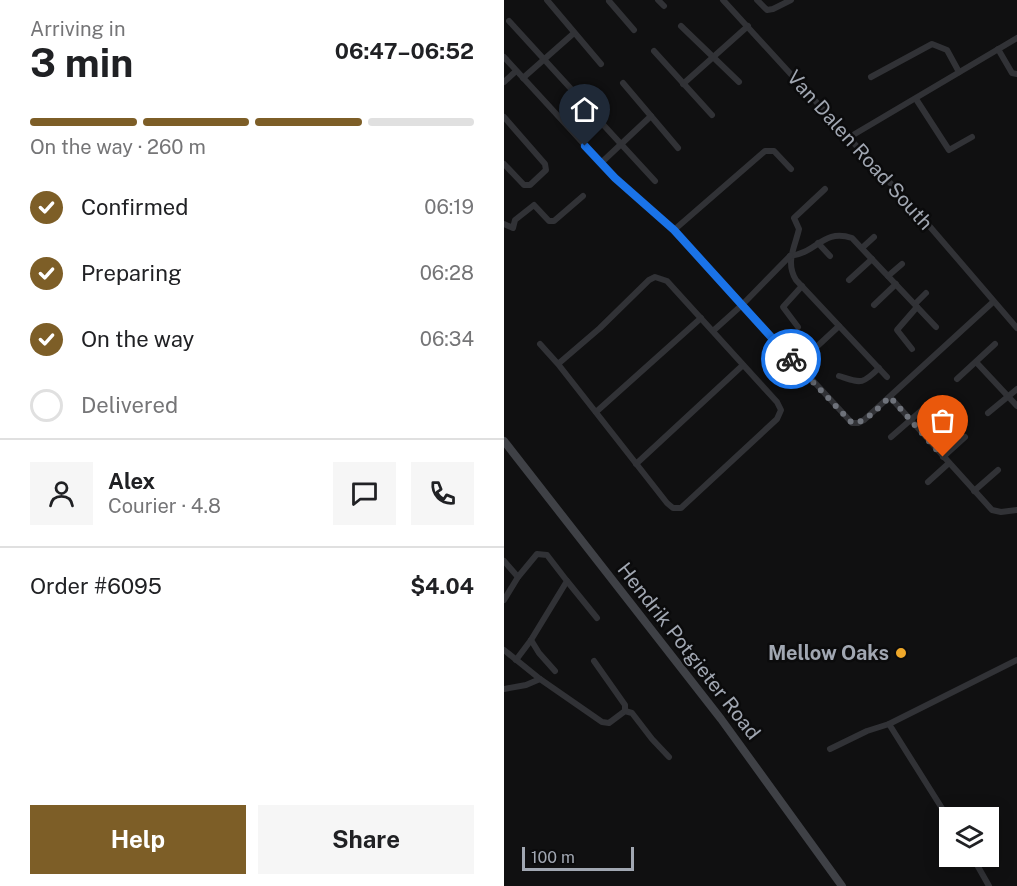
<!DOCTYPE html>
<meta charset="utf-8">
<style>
:root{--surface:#fff;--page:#f6f6f6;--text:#202124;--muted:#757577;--line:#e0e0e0;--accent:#7d5e27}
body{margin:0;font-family:"Public Sans",sans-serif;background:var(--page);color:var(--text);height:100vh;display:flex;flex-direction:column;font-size:22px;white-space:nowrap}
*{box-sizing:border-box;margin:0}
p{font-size:20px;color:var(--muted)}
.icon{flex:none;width:33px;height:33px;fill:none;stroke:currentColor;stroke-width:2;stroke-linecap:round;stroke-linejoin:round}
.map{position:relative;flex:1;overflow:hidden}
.panel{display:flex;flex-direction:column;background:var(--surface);width:504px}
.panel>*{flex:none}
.controls{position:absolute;left:435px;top:807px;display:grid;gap:12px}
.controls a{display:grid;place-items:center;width:60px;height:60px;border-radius:0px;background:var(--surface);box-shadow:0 3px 15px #0003;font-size:30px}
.scale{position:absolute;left:18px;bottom:15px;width:112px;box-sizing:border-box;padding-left:6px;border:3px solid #a1a7b2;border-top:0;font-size:16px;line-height:21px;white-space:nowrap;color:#a1a7b2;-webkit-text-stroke:4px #0b0b0c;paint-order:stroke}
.pin{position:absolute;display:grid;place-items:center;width:51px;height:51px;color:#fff;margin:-62px -26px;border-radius:50% 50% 50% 0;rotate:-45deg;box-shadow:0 0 6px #0007}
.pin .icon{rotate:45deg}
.courier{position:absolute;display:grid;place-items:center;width:60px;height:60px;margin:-30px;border:4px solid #1a73e8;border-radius:50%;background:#fff;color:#222;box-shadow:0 2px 8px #0007}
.headline em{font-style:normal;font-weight:700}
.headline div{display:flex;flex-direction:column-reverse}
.headline{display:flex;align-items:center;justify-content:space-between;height:102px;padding:0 30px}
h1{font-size:39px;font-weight:700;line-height:45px}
.bar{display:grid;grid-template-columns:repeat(4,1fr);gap:9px 6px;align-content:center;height:72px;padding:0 30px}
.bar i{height:8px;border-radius:4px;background:var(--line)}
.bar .selected{background:var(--accent)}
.bar p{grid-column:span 4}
.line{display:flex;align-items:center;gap:15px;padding:0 30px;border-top:2px solid var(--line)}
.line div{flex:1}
.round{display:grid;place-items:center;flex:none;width:63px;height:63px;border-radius:0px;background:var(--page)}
ol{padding:0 30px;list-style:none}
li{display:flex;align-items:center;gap:18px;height:66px}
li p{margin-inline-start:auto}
li .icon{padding:6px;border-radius:50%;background:var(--accent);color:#fff;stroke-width:4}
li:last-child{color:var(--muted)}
li i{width:33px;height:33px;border:3px solid var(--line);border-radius:50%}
.primary-button{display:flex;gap:12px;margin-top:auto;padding:12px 30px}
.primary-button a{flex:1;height:69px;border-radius:0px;background:var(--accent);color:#fff;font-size:24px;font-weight:700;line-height:69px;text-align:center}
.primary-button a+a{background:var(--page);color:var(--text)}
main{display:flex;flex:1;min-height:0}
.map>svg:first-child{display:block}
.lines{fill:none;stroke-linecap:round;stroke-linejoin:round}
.minor{stroke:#313236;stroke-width:6}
.secondary{stroke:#3f4146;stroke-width:8}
.done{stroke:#6e727a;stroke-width:6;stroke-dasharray:0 10.8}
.route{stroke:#1a73e8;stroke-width:8}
.poi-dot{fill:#efa82a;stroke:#0b0b0c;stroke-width:2}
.labels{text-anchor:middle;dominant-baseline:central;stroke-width:5;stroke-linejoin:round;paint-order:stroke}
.street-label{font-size:20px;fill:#a1a7b2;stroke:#0b0b0c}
.poi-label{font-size:20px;font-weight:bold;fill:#a1a7b2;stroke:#0b0b0c;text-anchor:end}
</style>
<main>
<section class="panel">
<div class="headline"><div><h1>3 min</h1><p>Arriving in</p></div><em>06:47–06:52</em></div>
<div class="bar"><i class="selected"></i><i class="selected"></i><i class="selected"></i><i></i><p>On the way · 260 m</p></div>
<ol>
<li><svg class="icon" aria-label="check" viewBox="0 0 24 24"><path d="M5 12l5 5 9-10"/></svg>Confirmed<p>06:19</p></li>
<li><svg class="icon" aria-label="check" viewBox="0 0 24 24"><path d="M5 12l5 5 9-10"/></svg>Preparing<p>06:28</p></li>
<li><svg class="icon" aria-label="check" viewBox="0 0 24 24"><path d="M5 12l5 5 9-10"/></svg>On the way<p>06:34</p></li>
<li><i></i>Delivered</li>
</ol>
<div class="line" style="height:108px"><a class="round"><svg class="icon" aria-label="person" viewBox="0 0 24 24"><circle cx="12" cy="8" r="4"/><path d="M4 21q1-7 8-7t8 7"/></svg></a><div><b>Alex</b><p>Courier · 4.8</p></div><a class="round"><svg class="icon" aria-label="chat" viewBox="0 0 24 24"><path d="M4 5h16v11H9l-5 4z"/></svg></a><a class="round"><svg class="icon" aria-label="phone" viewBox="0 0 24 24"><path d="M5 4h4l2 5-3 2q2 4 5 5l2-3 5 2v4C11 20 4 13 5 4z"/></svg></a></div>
<div class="line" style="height:78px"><div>Order #6095</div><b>$4.04</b></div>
<div class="primary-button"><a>Help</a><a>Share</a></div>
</section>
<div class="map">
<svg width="513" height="886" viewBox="0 0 513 886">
<rect width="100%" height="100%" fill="#101011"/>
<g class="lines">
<!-- minor -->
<g class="minor">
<path d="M43 0 97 64"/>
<path d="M154 0 160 6"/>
<path d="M219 0 421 221 513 328"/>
<path d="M253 0 263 10 269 9 287 0"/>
<path d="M105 1 130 30"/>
<path d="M5 21 69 91"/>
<path d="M177 26 235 82"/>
<path d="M494 49 508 73 513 74"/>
<path d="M150 51 208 115"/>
<path d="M0 57 111 178 170 230 348 423H354L360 420 489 302"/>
<path d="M367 77 428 44 443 50 455 72"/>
<path d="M19 78 70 33"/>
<path d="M0 82 12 71"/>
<path d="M119 83 174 148"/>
<path d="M179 84 244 26"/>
<path d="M412 99 445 150 468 137"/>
<path d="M82 106 151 181"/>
<path d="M0 117 41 164 42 170 26 185H20L0 164"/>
<path d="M344 138 513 38"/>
<path d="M97 163 147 116"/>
<path d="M321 189 290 218 295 229C291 247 281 262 292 280L383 377"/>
<path d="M0 224 9 228 11 220 30 205 45 221H50L79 196"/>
<path d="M170 230 261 151H270L287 169"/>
<path d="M314 243 326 256"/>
<path d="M358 248 370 237"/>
<path d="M286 256C313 253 319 228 348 238L432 327"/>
<path d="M384 276 398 264"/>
<path d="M345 280 368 259"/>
<path d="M411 304 422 293"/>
<path d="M370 305 392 284"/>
<path d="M294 327 279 307 298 286"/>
<path d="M209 331 238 305 286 256"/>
<path d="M36 344 54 364 163 503 169 508H177L273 419 277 410 273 402 163 281 151 277 145 280 96 328 54 364"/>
<path d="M408 349 393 330 413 307"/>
<path d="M306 353 335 326"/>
<path d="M472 362 513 406"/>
<path d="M335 376C357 383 358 385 375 368"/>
<path d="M453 379 491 344"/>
<path d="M386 397 488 510 497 512 513 510"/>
<path d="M92 412 197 318"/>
<path d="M484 413 513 389"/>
<path d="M387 437 426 403"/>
<path d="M439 457 461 437"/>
<path d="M132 464 239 365"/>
<path d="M424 482 445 463"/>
<path d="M470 491 494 470"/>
<path d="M0 561 14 577"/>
<path d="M63 581 93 618"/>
<path d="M0 600 14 577 33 554 43 555 63 581 27 640 12 660"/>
<path d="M27 640 35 653 51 671"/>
<path d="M0 650 36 679 98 722 105 723 121 711 128 713 148 739 165 757"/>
<path d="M90 661 121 705V711"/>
<path d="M0 689 22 685 36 679"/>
<path d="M326 749 363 731 385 724"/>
<path d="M446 821 385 724 513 660"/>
<path d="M468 856 485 886"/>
</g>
<!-- secondary -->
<path class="secondary" d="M0 441 217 719 338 886"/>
</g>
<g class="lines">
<!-- done -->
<path class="done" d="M287 359 348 423C363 423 375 406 386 397L439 457"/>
<!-- route -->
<path class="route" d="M81 146 111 178 170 230 287 359"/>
</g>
<!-- markers -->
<circle class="poi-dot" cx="397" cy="653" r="6"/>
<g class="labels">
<!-- street labels -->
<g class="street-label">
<text transform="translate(356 150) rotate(48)">Van Dalen Road South</text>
<text transform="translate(185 651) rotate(52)">Hendrik Potgieter Road</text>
</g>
<!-- poi labels -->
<g class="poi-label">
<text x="385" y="653">Mellow Oaks</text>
</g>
</g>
</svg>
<div class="controls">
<a><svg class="icon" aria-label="layers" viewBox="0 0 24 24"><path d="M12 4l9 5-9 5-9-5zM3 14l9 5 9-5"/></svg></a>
</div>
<div class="scale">100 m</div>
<div class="pin" style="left:439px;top:457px;background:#ea580c"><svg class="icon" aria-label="bag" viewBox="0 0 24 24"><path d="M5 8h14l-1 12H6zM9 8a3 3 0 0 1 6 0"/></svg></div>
<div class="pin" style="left:81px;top:146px;background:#1f2937"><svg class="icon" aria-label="home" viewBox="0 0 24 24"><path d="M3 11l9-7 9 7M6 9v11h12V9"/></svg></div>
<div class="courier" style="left:287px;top:359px"><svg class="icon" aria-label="bike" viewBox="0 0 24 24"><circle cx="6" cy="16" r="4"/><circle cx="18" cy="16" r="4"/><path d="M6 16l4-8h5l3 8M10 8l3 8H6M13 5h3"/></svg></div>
</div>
</main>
